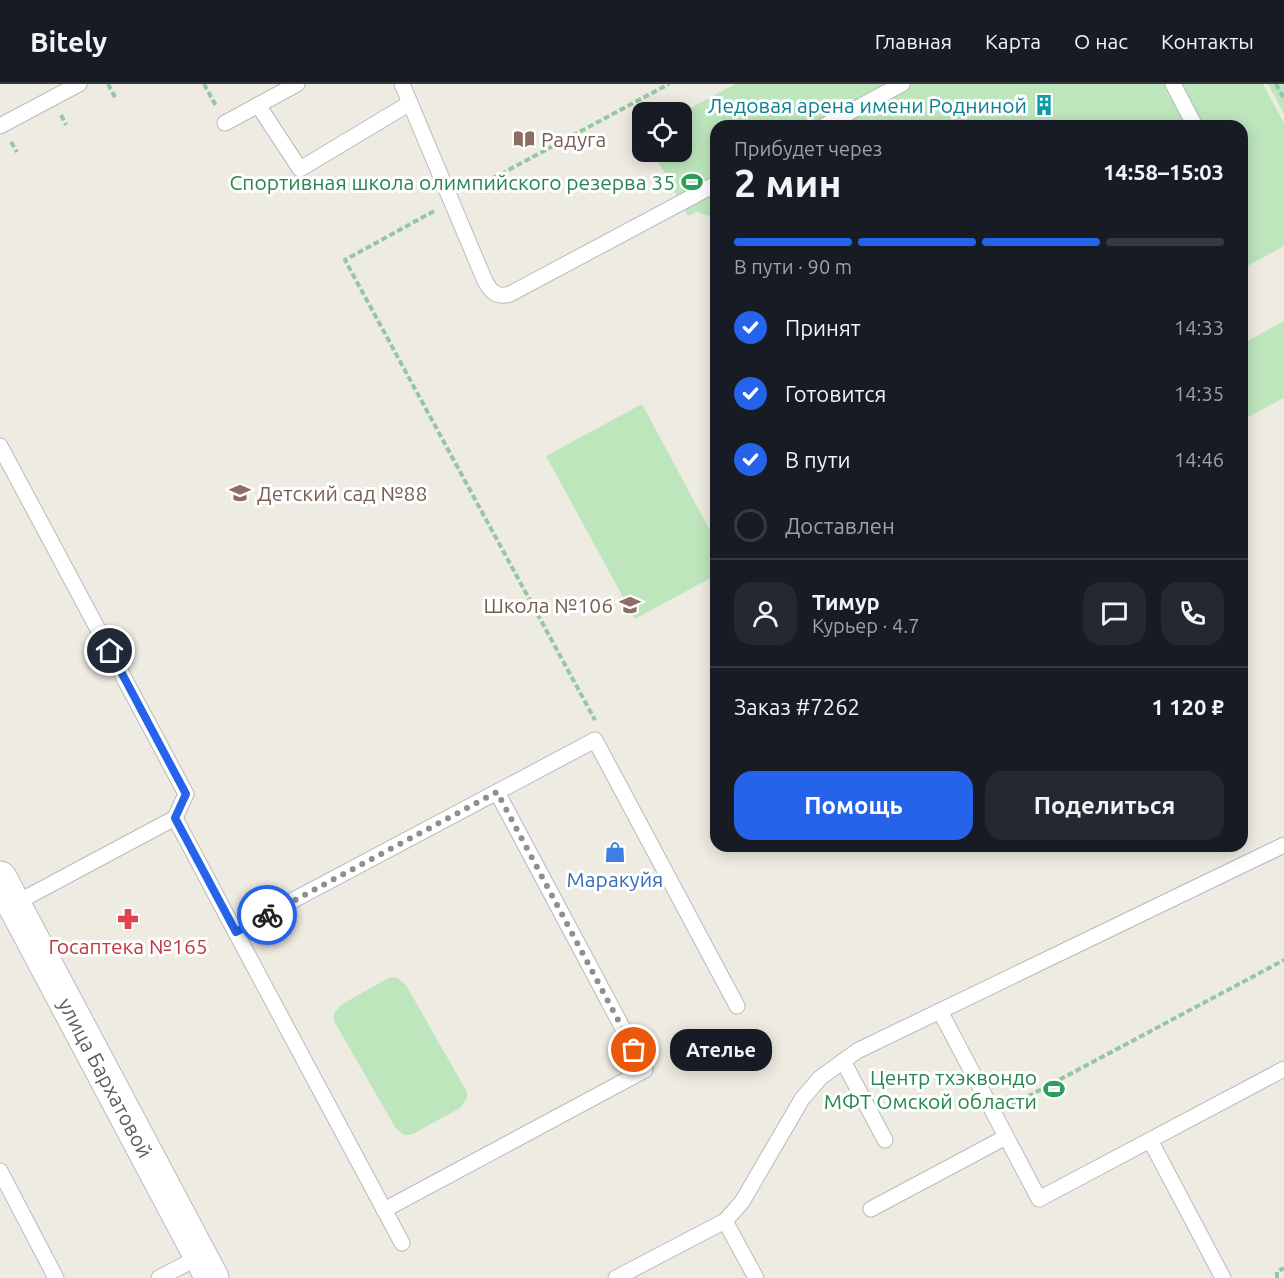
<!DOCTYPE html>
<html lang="ru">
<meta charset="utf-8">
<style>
:root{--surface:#171b24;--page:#242831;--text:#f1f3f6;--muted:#9ea1a6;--line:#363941;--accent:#2563eb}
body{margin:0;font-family:Ubuntu,sans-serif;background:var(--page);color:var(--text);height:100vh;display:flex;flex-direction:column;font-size:22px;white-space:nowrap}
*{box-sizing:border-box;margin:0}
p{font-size:20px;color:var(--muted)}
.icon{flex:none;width:33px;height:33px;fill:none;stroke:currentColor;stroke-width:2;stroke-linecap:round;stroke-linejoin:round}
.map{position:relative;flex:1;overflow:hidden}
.panel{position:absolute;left:710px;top:36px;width:538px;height:732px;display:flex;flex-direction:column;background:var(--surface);border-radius:18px;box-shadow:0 3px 15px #0003}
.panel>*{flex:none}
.controls{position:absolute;left:632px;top:18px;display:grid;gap:12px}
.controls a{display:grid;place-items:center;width:60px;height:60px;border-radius:12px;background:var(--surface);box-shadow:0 3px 15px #0003;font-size:30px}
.pin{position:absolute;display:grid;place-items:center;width:51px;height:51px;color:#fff;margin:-26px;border:3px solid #fff;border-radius:50%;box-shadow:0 2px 6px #0007}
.courier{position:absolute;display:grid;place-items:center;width:60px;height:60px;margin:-30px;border:4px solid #2563eb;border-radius:50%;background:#fff;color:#222;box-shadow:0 2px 8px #0007}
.bubble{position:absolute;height:42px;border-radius:18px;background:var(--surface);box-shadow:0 3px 15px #0003;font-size:20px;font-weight:600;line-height:42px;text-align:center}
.head em{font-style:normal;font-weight:600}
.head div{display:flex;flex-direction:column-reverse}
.head{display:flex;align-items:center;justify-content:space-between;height:102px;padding:0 24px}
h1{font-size:39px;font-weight:600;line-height:45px}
.bar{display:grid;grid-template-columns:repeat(4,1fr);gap:9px 6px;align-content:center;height:72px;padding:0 24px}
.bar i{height:8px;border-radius:4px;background:var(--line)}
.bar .on{background:var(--accent)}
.bar p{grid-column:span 4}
.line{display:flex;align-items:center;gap:15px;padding:0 24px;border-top:2px solid var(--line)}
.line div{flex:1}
.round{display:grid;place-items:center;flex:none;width:63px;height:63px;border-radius:18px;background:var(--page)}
ol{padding:0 24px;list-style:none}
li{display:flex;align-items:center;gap:18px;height:66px}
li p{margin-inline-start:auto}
li .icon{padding:6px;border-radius:50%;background:var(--accent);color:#fff;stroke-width:4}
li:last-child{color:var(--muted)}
li i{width:33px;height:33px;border:3px solid var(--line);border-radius:50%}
.primary-button{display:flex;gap:12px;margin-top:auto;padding:12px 24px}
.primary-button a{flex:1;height:69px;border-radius:18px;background:var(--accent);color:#fff;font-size:24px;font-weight:600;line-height:69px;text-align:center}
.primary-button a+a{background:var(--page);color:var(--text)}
header{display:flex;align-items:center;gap:36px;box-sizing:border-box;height:84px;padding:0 30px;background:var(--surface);border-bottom:2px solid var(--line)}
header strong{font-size:28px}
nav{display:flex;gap:33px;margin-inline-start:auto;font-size:21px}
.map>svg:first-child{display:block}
.green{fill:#bee6bd}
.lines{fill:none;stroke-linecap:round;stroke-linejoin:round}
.lane-casing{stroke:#b7babf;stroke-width:17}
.secondary-casing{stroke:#b8bbc1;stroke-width:35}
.path{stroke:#96c7a4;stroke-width:4;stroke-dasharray:6 3;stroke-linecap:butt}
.lane{stroke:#fff;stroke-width:15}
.secondary{stroke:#fff;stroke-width:33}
.done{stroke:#8e8f8f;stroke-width:6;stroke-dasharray:0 10.8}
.route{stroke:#2563eb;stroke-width:8}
.labels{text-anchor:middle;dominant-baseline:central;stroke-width:6;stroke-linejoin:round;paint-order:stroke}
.culture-label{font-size:21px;fill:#0d838f;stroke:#fff;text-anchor:end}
.education-label{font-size:21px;fill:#785e54;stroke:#fff;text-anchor:start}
.leisure-label{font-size:21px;fill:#27864d;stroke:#fff;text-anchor:end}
.shop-label{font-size:21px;fill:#366cbe;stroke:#fff}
.health-label{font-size:21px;fill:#be3a42;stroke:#fff}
.street-label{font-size:21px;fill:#5a5e63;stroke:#fff}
</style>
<header>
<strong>Bitely</strong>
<nav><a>Главная</a><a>Карта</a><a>О нас</a><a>Контакты</a></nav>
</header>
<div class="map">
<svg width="1284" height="1194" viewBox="0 0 1284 1194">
<rect width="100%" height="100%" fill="#eeebe2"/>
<!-- green -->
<g class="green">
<path d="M735 0H1263L1284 39V162L1242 185V42H716L715 134 697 128 688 132 653 68H681V29Z"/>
<path d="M1268 0H1284V30Z"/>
<path d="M1284 237V314L1242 336V260Z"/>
<path d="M642 320 715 456 716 491 635 535 546 372Z"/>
<path d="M390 893 397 894 406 901 467 1008V1014L460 1024 411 1051H404L395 1043 334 937V930L341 921Z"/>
</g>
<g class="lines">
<defs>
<g id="lane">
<path d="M402 0 485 197C491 208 497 214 510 210L716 100"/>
<path d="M1173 0 1195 42"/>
<path d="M258 21 300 85 410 19"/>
<path d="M225 39 297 0"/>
<path d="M0 42 79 0"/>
<path d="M824 42 902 0"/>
<path d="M0 362 186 710 175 734"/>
<path d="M14 820 175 734 235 847 595 656 737 922"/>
<path d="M235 847 402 1159"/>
<path d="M940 927 1039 1115 1284 985"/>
<path d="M843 977 885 1056"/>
<path d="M1150 1056 1223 1194"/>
<path d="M0 1087 56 1194"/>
<path d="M871 1125 1006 1053"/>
<path d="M384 1126 645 986 497 708"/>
<path d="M725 1137 756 1194"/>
<path d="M159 1194 201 1172"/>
<path d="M616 1194 725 1137 742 1118 802 1015 820 994 857 967 1284 761"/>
</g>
<g id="secondary">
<path id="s1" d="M0 794 212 1194"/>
</g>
</defs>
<!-- lane casing -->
<use href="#lane" class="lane-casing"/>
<!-- secondary casing -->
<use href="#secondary" class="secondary-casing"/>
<!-- path -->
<g class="path">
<path d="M108 0 116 15"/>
<path d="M204 0 216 22"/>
<path d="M1276 0 1284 15"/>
<path d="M61 31 66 41"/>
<path d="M11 58 17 68"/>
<path d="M469 107 669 0"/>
<path d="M434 127 345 176 595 636"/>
<path d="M1012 1021 1284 876"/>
<path d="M1277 1194V1188L1284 1184"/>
</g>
<!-- lane -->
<use href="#lane" class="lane"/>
<!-- secondary -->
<use href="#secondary" class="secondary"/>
</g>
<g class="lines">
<!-- done -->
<path class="done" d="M267 831 497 708 634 966"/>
<!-- route -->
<path class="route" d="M110 567 186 710 175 734 236 848 267 831"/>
</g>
<!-- icons -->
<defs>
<symbol id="building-bare" viewBox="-9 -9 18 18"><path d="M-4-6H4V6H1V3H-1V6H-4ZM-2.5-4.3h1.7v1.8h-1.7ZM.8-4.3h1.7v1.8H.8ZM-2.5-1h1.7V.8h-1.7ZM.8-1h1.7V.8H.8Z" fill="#0f9aa8" stroke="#fff" stroke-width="2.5" paint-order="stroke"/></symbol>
<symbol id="library-bare" viewBox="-9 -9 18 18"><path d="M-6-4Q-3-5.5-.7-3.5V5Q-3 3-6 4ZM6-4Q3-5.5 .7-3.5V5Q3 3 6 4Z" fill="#8d6e63" stroke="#fff" stroke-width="2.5" paint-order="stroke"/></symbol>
<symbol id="stadium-bare" viewBox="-9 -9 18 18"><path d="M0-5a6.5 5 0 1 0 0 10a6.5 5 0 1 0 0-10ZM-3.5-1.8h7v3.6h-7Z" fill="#2e9e5b" stroke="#fff" stroke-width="2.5" paint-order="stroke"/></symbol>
<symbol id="school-bare" viewBox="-9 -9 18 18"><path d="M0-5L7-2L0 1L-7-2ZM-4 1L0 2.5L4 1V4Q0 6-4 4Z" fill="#8d6e63" stroke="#fff" stroke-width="2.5" paint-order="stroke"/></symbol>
<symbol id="shop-bare" viewBox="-9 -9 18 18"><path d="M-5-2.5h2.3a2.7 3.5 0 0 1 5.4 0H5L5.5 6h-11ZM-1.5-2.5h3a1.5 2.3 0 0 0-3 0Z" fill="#3f7fe0" stroke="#fff" stroke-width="2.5" paint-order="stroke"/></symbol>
<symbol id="pharmacy-bare" viewBox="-9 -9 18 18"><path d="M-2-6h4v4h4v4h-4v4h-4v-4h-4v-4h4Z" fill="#e0444e" stroke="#fff" stroke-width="2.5" paint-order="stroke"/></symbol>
</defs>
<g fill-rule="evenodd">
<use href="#building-bare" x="1029" y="6" width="30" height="30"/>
<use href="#library-bare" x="509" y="40" width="30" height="30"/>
<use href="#stadium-bare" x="677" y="83" width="30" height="30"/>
<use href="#school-bare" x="225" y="394" width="30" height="30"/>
<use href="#school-bare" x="615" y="506" width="30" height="30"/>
<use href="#shop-bare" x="600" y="753" width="30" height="30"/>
<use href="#pharmacy-bare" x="113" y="820" width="30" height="30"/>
<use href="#stadium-bare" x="1039" y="990" width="30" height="30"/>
</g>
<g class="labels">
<!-- culture labels -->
<g class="culture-label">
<text x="1027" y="21">Ледовая арена имени Родниной</text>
</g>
<!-- education labels -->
<g class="education-label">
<text x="541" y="55">Радуга</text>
<text x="257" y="409">Детский сад №88</text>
<text x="613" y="521" text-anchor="end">Школа №106</text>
</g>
<!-- leisure labels -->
<g class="leisure-label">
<text x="675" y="98">Спортивная школа олимпийского резерва 35</text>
<text x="1037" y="993">Центр тхэквондо<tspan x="1037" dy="24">МФТ Омской области</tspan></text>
</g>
<!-- shop labels -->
<g class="shop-label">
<text x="615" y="795">Маракуйя</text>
</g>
<!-- health labels -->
<g class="health-label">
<text x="128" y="862">Госаптека №165</text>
</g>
<!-- street labels -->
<g class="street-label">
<text stroke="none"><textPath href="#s1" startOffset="226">улица Бархатовой</textPath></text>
</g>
</g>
</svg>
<div class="controls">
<a><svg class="icon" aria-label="locate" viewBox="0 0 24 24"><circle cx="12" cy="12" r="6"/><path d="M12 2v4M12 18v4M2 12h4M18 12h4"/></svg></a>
</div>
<div class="pin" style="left:634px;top:966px;background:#ea580c"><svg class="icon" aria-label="bag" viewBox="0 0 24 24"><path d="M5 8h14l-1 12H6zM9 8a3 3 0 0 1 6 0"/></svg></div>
<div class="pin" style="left:110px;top:567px;background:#1f2937"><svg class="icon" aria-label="home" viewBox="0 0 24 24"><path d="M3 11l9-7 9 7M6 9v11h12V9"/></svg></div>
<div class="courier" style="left:267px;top:831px"><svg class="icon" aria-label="bike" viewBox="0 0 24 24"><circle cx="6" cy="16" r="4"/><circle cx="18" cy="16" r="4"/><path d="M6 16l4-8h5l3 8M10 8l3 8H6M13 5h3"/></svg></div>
<div class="bubble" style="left:670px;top:945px;width:102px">Ателье</div>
<section class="panel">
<div class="head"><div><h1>2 мин</h1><p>Прибудет через</p></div><em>14:58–15:03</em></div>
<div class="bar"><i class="on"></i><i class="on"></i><i class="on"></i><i></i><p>В пути · 90 m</p></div>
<ol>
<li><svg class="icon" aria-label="check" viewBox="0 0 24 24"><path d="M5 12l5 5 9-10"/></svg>Принят<p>14:33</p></li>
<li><svg class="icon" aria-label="check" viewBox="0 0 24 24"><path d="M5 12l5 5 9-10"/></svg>Готовится<p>14:35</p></li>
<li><svg class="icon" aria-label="check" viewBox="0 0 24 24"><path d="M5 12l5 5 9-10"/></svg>В пути<p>14:46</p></li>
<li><i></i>Доставлен</li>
</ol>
<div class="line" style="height:108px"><a class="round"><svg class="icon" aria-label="person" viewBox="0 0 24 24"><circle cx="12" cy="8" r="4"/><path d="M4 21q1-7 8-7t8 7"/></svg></a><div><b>Тимур</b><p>Курьер · 4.7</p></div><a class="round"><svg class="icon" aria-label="chat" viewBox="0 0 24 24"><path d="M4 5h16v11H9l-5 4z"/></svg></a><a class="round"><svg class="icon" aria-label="phone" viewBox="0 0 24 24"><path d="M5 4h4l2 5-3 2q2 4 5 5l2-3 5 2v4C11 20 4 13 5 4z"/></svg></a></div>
<div class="line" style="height:78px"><div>Заказ #7262</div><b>1 120 ₽</b></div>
<div class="primary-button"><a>Помощь</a><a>Поделиться</a></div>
</section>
</div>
